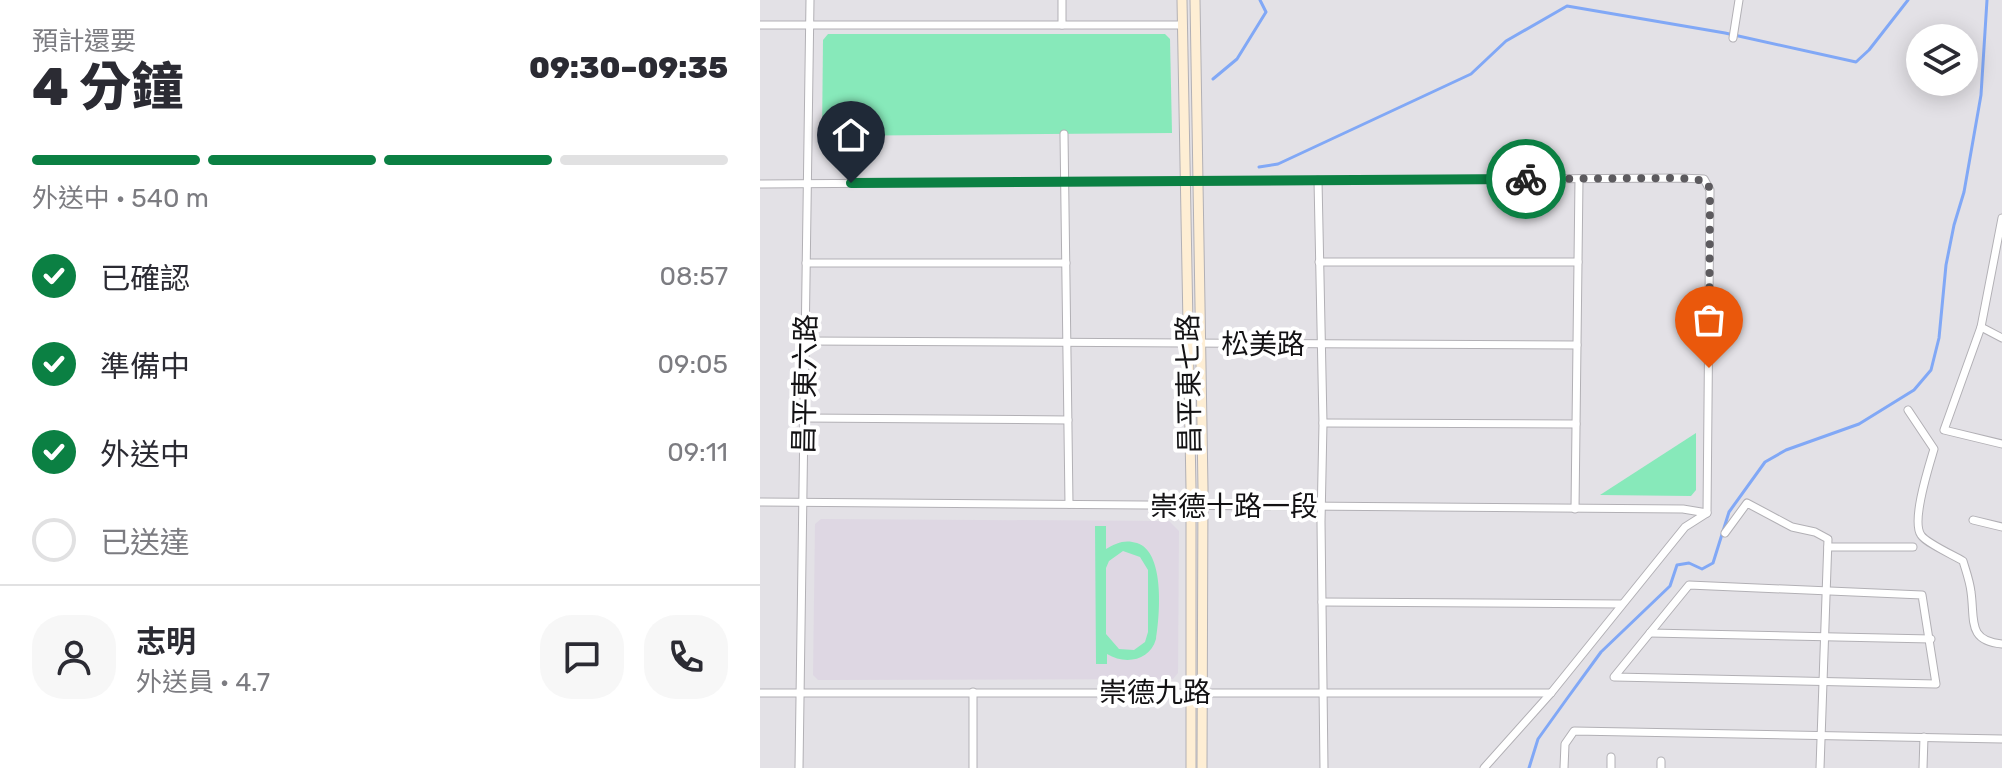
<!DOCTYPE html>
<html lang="zh-TW">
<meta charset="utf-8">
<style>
:root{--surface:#fff;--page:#f7f7f7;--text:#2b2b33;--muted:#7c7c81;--line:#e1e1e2;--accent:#0b8043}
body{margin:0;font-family:Rubik,"Noto Sans TC",sans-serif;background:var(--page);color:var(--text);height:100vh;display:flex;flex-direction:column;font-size:30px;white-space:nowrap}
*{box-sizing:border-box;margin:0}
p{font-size:26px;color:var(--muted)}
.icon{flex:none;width:44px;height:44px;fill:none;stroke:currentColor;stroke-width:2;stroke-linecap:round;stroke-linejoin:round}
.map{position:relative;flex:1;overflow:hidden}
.drawer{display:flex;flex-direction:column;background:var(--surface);width:760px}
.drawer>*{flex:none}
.tools{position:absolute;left:1146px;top:24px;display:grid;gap:16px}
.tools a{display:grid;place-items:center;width:72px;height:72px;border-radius:50%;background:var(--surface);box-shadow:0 4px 20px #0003;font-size:40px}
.pin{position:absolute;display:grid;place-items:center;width:68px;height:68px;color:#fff;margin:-82px -34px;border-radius:50% 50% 50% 0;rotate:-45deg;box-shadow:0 0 8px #0007}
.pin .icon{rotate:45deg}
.courier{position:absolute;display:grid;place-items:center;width:80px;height:80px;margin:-40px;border:6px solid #0b8043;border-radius:50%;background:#fff;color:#222;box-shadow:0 2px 10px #0007}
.headline em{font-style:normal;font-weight:800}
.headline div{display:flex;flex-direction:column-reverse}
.headline{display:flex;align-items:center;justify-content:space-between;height:136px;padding:0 32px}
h1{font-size:52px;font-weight:800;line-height:60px}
.bar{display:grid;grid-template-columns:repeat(4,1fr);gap:12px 8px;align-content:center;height:96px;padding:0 32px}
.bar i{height:10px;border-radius:6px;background:var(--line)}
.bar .active{background:var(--accent)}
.bar p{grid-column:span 4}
.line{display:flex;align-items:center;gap:20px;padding:0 32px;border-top:2px solid var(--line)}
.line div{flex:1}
.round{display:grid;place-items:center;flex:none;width:84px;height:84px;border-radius:32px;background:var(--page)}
ol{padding:0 32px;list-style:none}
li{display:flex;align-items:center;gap:24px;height:88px}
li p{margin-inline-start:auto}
li .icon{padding:8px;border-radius:50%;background:var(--accent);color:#fff;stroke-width:4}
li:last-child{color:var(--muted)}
li i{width:44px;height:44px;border:4px solid var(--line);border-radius:50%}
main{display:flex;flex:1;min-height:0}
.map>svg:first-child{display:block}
.built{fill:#ded7e3}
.green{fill:#87e9ba;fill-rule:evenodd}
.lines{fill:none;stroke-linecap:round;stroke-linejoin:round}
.stream{stroke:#81a8f6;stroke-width:3}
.street-casing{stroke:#b2b0b5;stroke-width:9}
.secondary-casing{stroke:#b2b0b5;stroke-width:11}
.street{stroke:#fff;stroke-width:7}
.secondary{stroke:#feeed4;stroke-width:9}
.done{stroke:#5c5a5e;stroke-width:8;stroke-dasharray:0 14.4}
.route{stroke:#0b8043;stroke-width:10}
.labels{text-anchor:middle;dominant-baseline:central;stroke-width:8;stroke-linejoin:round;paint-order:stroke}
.street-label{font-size:28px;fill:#131214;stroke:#fff}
</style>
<main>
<section class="drawer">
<div class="headline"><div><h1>4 分鐘</h1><p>預計還要</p></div><em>09:30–09:35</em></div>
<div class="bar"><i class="active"></i><i class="active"></i><i class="active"></i><i></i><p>外送中 · 540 m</p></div>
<ol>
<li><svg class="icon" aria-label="check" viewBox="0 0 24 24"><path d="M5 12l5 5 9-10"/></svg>已確認<p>08:57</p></li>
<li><svg class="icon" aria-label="check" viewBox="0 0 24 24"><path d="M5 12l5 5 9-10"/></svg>準備中<p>09:05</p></li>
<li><svg class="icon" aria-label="check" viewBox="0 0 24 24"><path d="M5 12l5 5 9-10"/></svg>外送中<p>09:11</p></li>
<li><i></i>已送達</li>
</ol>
<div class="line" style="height:144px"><a class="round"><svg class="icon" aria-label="person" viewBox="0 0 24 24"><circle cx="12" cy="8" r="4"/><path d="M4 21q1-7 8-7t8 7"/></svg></a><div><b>志明</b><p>外送員 · 4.7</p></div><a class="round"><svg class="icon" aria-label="chat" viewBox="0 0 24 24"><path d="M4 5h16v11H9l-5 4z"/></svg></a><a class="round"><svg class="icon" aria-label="phone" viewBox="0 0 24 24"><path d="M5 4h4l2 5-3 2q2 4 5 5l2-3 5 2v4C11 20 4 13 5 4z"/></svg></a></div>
</section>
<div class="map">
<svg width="1242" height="768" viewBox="0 0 1242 768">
<rect width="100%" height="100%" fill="#e3e1e6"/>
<!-- built -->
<path class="built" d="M61 519 409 521 419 531 418 673 413 679 58 680 53 675 55 524Z"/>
<!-- green -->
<g class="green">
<path d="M68 34H405L410 39 412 133 62 136 63 40Z"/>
<path d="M936 433V490L931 496 840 495Z"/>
<path d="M335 526H346V549C356 543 365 539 377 543 405 552 400 614 396 639 390 661 365 665 347 654V664H336ZM363 551 380 557 388 570V632L385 642 374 650 359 649 346 634V568L349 561Z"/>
</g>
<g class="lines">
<!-- stream -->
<g class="stream">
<path d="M453 79 477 59 506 12 500 0"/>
<path d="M499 167 518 164 711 74 746 41 807 6 965 33 1096 62 1109 50 1148 0"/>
<path d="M769 768 778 739 806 700 841 652 910 586 917 565 929 563 942 569 953 563 969 512 1005 462 1026 450 1099 424 1154 390 1171 370 1179 338 1186 265 1194 225 1204 192 1221 95 1227 0"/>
</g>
<defs>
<g id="street">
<path d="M302 0V25"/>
<path d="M0 25H422"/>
<path d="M973 38 979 0"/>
<path d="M304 134 309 504"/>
<path d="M558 180 563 423 561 522 564 768"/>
<path d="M0 184 919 178 944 179 950 190 947 513 925 527 791 693 724 768"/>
<path d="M1242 218 1221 327 1184 430 1242 444"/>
<path d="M559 262H818"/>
<path d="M46 263H306"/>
<path d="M1221 327 1242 338"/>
<path d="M46 341 817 345"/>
<path d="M1148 410 1174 449C1169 466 1151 521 1161 535 1166 543 1193 555 1203 561 1206 571 1210 582 1211 592 1215 620 1207 641 1242 644"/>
<path d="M44 418 308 420"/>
<path d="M563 423 816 424"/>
<path d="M0 502 923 509 947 513"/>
<path d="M815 509 819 179"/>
<path d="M1213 520 1242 527"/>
<path d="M965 533 987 503 1032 527 1055 532 1068 539 1060 768"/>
<path d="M1068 547H1153"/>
<path d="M929 585 1162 595 1176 684 854 677Z"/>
<path d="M562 602 862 604"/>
<path d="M890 633 1171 639"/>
<path d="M213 692V768"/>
<path d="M0 693H791"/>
<path d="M39 768 50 0"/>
<path d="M804 768 805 744 814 731 1242 739"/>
<path d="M851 768V757"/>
<path d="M901 768V761"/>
<path d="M1163 768 1164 737"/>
</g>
<g id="secondary">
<path d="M422 0 431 488V768"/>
<path d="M435 0 443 488 442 768"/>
</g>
</defs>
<!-- street casing -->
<use href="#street" class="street-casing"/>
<!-- secondary casing -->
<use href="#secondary" class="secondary-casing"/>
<!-- street -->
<use href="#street" class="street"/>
<!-- secondary -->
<use href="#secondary" class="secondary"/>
</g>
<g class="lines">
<!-- done -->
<path class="done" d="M766 179 919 178 947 181 950 190 949 368"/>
<!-- route -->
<path class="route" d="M91 183 766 179"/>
</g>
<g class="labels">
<!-- street labels -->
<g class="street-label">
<text x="503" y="344">松美路</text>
<text transform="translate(45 384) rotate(-89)">昌平東六路</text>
<text transform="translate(429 384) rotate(-91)">昌平東七路</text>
<text x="474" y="506">崇德十路一段</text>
<text x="395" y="692">崇德九路</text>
</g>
</g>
</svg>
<div class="tools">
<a><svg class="icon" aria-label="layers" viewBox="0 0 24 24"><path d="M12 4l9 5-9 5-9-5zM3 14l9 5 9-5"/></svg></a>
</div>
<div class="pin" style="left:949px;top:368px;background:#ea580c"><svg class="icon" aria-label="bag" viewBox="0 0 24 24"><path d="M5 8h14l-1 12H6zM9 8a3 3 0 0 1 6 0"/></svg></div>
<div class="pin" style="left:91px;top:183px;background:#1f2937"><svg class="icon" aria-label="home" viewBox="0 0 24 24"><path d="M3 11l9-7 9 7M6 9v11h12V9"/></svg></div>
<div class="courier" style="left:766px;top:179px"><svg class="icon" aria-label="bike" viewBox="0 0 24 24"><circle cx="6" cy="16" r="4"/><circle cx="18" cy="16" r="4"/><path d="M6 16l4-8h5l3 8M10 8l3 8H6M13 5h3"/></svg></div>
</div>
</main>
